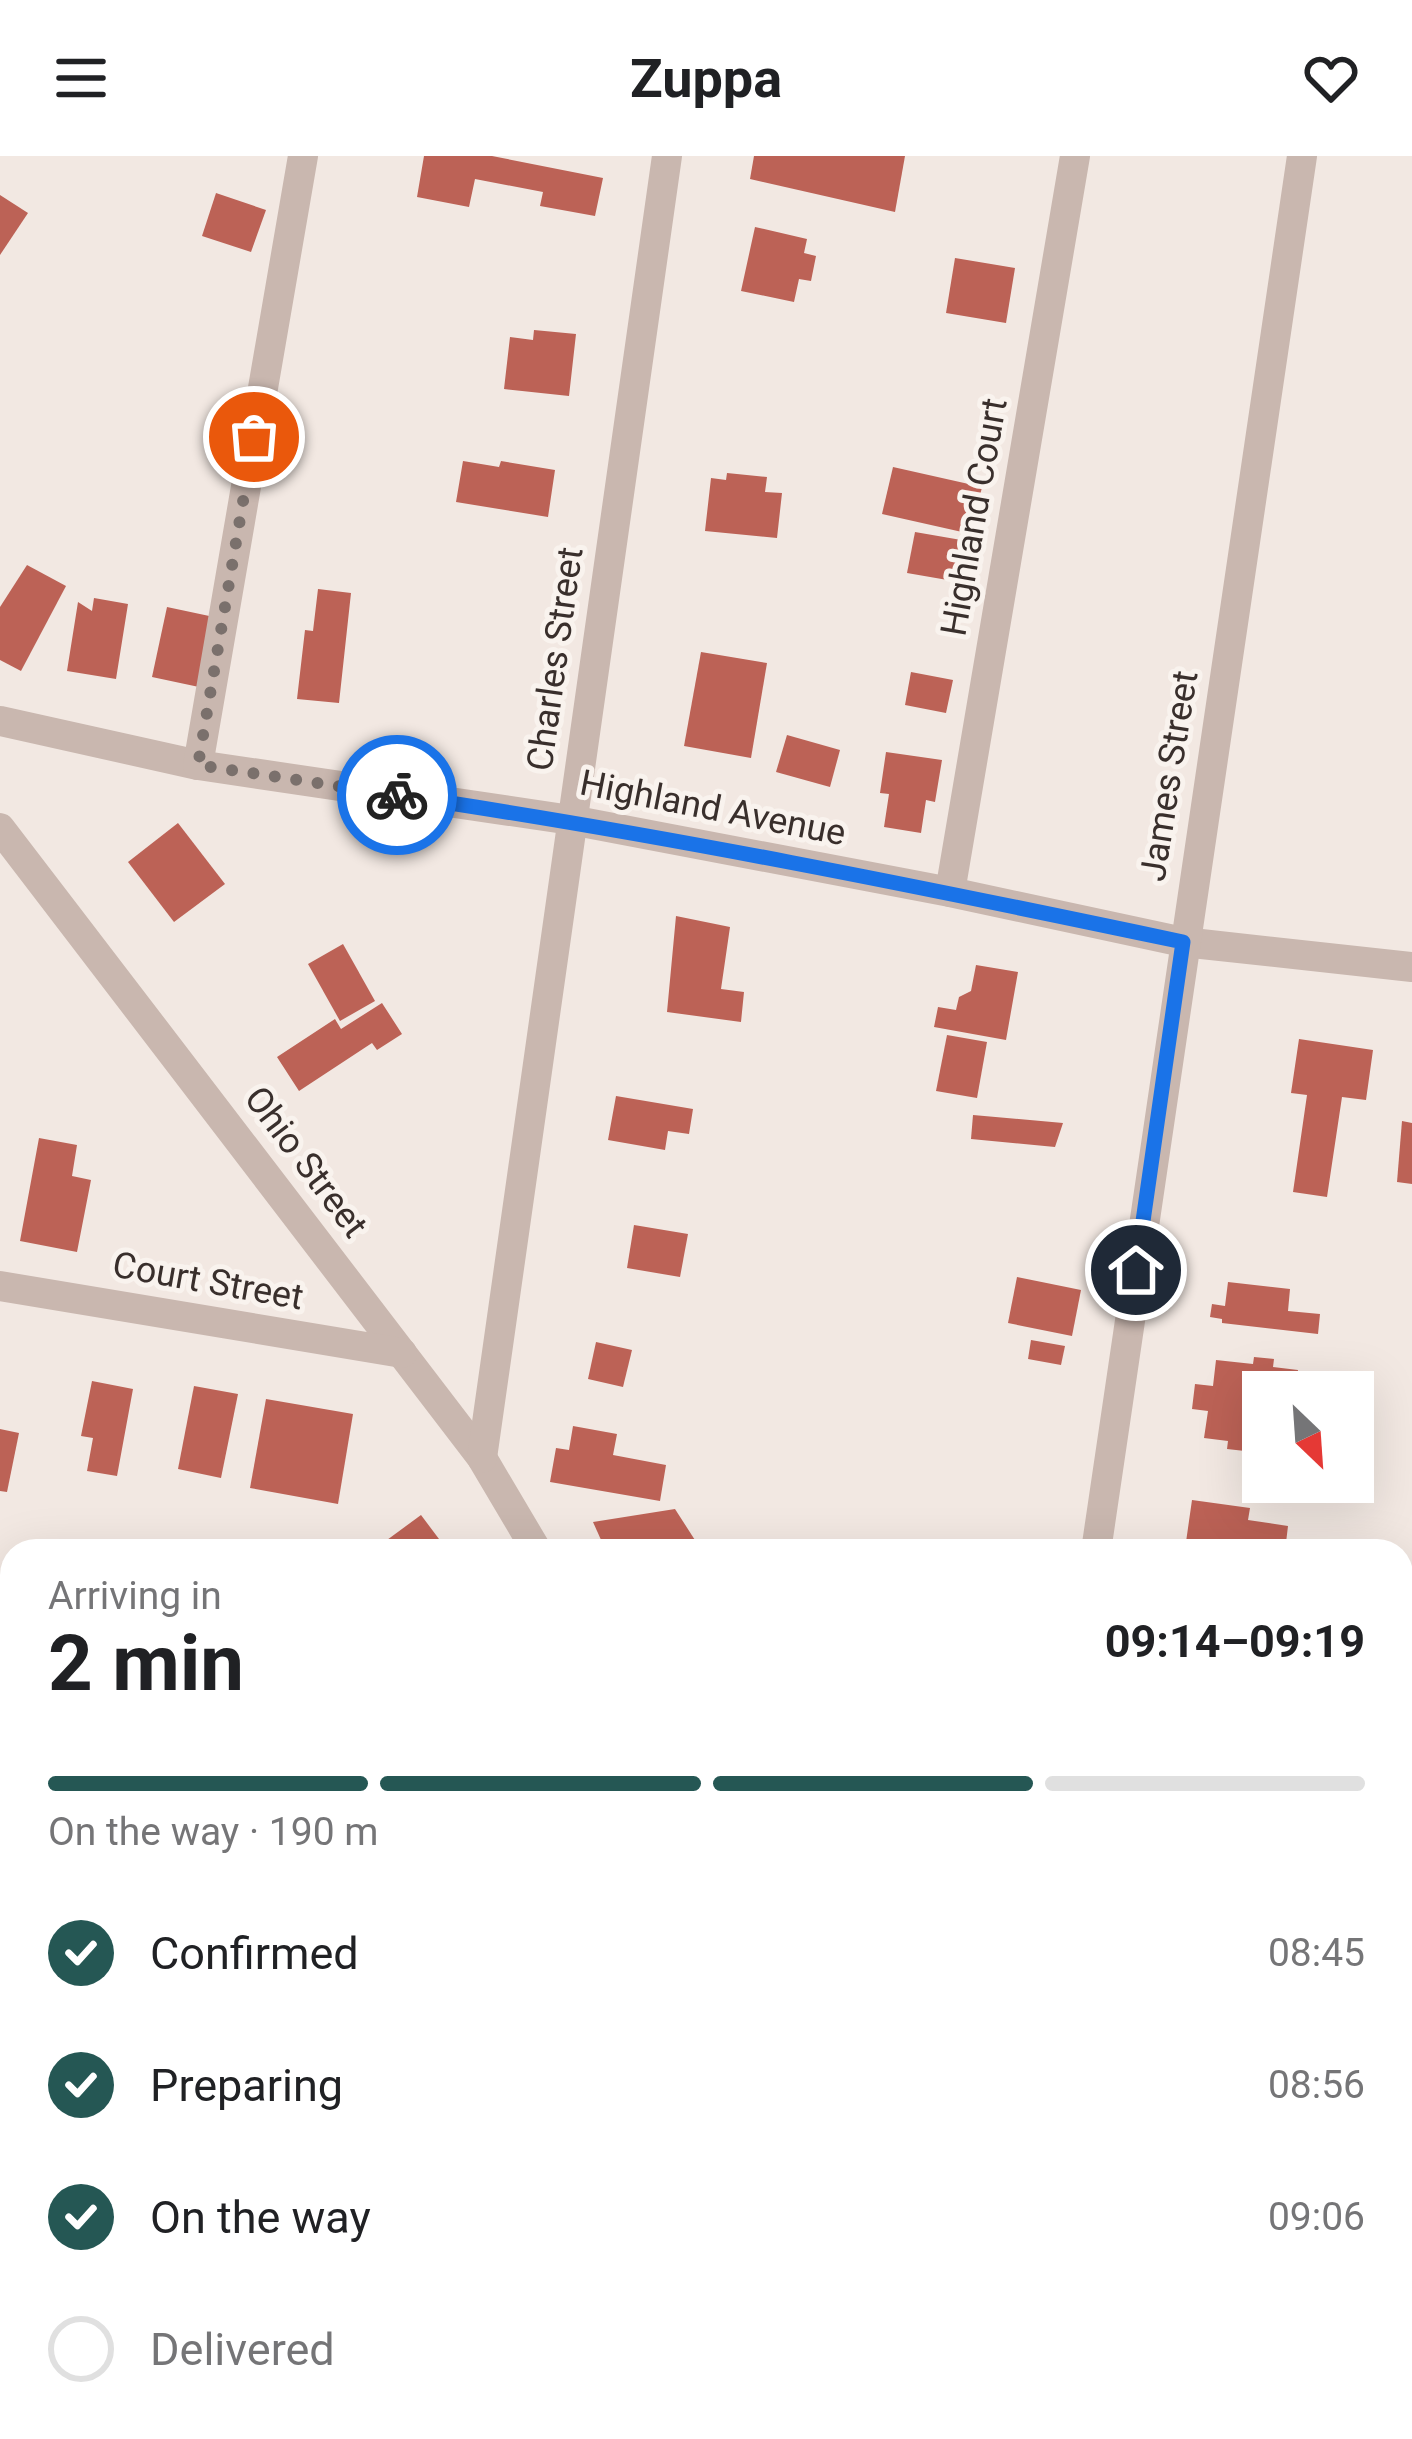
<!DOCTYPE html>
<meta charset="utf-8">
<style>
:root{--surface:#fff;--page:#f2f2f2;--text:#202124;--muted:#757577;--line:#e0e0e0;--accent:#255754}
body{margin:0;font-family:Roboto,sans-serif;background:var(--page);color:var(--text);height:100vh;display:flex;flex-direction:column;font-size:45px;white-space:nowrap}
*{box-sizing:border-box;margin:0}
p{font-size:39px;color:var(--muted)}
.icon{flex:none;width:66px;height:66px;fill:none;stroke:currentColor;stroke-width:2;stroke-linecap:round;stroke-linejoin:round}
.map{position:relative;flex:1;overflow:hidden}
.side{position:absolute;left:0px;top:1383px;width:1413px;height:900px;display:flex;flex-direction:column;background:var(--surface);border-radius:36px 36px 0 0;box-shadow:0 12px 48px #0002}
.side>*{flex:none}
.needle{width:78px;rotate:155deg}
.fabs{position:absolute;left:1242px;top:1215px;display:grid;gap:24px}
.fabs a{display:grid;place-items:center;width:132px;height:132px;border-radius:0px;background:var(--surface);box-shadow:0 12px 48px #0002;font-size:60px}
.pin{position:absolute;display:grid;place-items:center;width:102px;height:102px;color:#fff;margin:-51px;border:6px solid #fff;border-radius:50%;box-shadow:0 3px 12px #0007}
.courier{position:absolute;display:grid;place-items:center;width:120px;height:120px;margin:-60px;border:9px solid #1a73e8;border-radius:50%;background:#fff;color:#222;box-shadow:0 3px 15px #0007}
.summary em{font-style:normal;font-weight:700}
.summary div{display:flex;flex-direction:column-reverse}
.summary{display:flex;align-items:center;justify-content:space-between;height:204px;padding:0 48px}
h1{font-size:78px;font-weight:700;line-height:90px}
.bar{display:grid;grid-template-columns:repeat(4,1fr);gap:18px 12px;align-content:center;height:144px;padding:0 48px}
.bar i{height:15px;border-radius:9px;background:var(--line)}
.bar .on{background:var(--accent)}
.bar p{grid-column:span 4}
ol{padding:0 48px;list-style:none}
li{display:flex;align-items:center;gap:36px;height:132px}
li p{margin-inline-start:auto}
li .icon{padding:12px;border-radius:50%;background:var(--accent);color:#fff;stroke-width:4}
li:last-child{color:var(--muted)}
li i{width:66px;height:66px;border:6px solid var(--line);border-radius:50%}
header{display:flex;justify-content:space-between;align-items:center;height:156px;padding:0 48px;background:var(--surface);font-size:54px;font-weight:700}
.map>svg:first-child{display:block}
.green{fill:#bac0a3}
.building{fill:#bc6256}
.lines{fill:none;stroke-linecap:round;stroke-linejoin:round}
.minor{stroke:#c9b7af;stroke-width:30}
.done{stroke:#7a706c;stroke-width:12;stroke-dasharray:0 21.6}
.route{stroke:#1a73e8;stroke-width:15}
.labels{text-anchor:middle;dominant-baseline:central;stroke-width:10;stroke-linejoin:round;paint-order:stroke}
.street-label{font-size:36px;fill:#392f2c;stroke:#f9f3ee}
</style>
<header><svg class="icon" aria-label="menu" viewBox="0 0 24 24"><path d="M4 6h16M4 12h16M4 18h16"/></svg>Zuppa<svg class="icon" aria-label="heart" viewBox="0 0 24 24"><path d="M12 20l-8-8c-3-5 5-10 8-4 3-6 11-1 8 4z"/></svg></header>
<div class="map">
<svg width="1412" height="2283" viewBox="0 0 1412 2283">
<rect width="100%" height="100%" fill="#f2e8e2"/>
<!-- green -->
<g class="green">
<path d="M0 2158 12 2163V2271H208L222 2283H0Z"/>
<path d="M421 2271H835L837 2283H424Z"/>
</g>
<!-- building -->
<g class="building">
<path d="M424 0H492L603 22 595 60 540 50 543 36 475 23 469 51 417 41Z"/>
<path d="M754 0H905L895 56 750 23Z"/>
<path d="M216 37 266 54 251 96 202 80Z"/>
<path d="M0 39 28 57 0 99Z"/>
<path d="M755 71 807 83 804 97 816 100 811 125 799 123 794 146 741 135Z"/>
<path d="M955 102 1015 112 1006 167 946 157Z"/>
<path d="M534 174 576 178 569 240 504 233 510 181 533 184Z"/>
<path d="M463 305 499 311 501 305 555 314 548 361 456 346Z"/>
<path d="M893 311 982 331 971 378 882 358Z"/>
<path d="M727 317 767 321 765 336 782 337 777 382 705 375 711 322 726 324Z"/>
<path d="M915 376 967 385 959 426 907 417Z"/>
<path d="M27 409 66 430 21 515 0 504V451Z"/>
<path d="M318 433 351 437 339 547 297 543 305 474 313 475Z"/>
<path d="M94 442 128 448 116 523 67 515 78 446 92 455Z"/>
<path d="M167 451 214 461 199 531 152 521Z"/>
<path d="M701 496 767 507 751 602 684 590Z"/>
<path d="M911 516 953 524 946 557 905 549Z"/>
<path d="M787 579 840 594 830 631 776 616Z"/>
<path d="M886 596 942 604 935 646 926 644 921 677 884 671 889 638 880 637Z"/>
<path d="M178 667 225 728 174 766 128 706Z"/>
<path d="M676 760 730 771 721 833 744 836 741 866 667 856Z"/>
<path d="M343 788 375 845 340 865 308 808Z"/>
<path d="M976 809 1018 816 1006 884 934 871 938 851 956 854 959 841 971 835Z"/>
<path d="M382 847 402 878 377 894 372 887 299 935 277 901 335 863 341 873Z"/>
<path d="M947 879 987 886 977 942 936 935Z"/>
<path d="M1299 883 1373 894 1366 944 1342 941 1327 1041 1293 1036 1307 939 1291 937Z"/>
<path d="M616 940 693 953 689 978 668 975 665 994 608 984Z"/>
<path d="M973 959 1063 967 1055 991 971 983Z"/>
<path d="M1402 965 1412 967V1028L1397 1026Z"/>
<path d="M39 982 77 989 72 1020 91 1024 77 1096 20 1085Z"/>
<path d="M634 1069 688 1078 680 1121 627 1112Z"/>
<path d="M1017 1121 1081 1134 1072 1180 1008 1167Z"/>
<path d="M1228 1126 1290 1133 1288 1155 1320 1158 1318 1178 1222 1167V1163L1210 1161 1212 1148 1225 1150Z"/>
<path d="M1031 1184 1065 1190 1061 1209 1028 1203Z"/>
<path d="M596 1186 632 1194 623 1231 588 1223Z"/>
<path d="M1254 1201 1274 1203 1273 1211 1298 1214 1296 1233 1272 1230 1271 1236H1263V1297L1227 1293 1228 1285 1204 1282 1208 1255 1192 1253 1195 1228 1213 1230 1216 1204 1253 1208Z"/>
<path d="M92 1225 133 1233 117 1320 87 1315 93 1282 81 1280Z"/>
<path d="M194 1230 238 1238 221 1322 178 1313Z"/>
<path d="M266 1243 353 1258 338 1348 250 1332Z"/>
<path d="M573 1270 617 1278 613 1299 666 1309 660 1345 550 1326 556 1292 569 1294Z"/>
<path d="M0 1273 19 1277 7 1336 0 1335Z"/>
<path d="M1192 1344 1250 1352 1248 1364 1288 1370 1285 1395H1222L1223 1392 1186 1386Z"/>
<path d="M675 1353 702 1395H606L593 1366Z"/>
<path d="M421 1359 448 1395H372Z"/>
<path d="M0 1737 12 1739V1840L0 1838Z"/>
<path d="M6 1938 12 1939V1993L0 1991Z"/>
<path d="M1401 2025 1412 2047V2083L1401 2088Z"/>
<path d="M1412 2199V2283H1335L1351 2276 1349 2271H1401V2204Z"/>
<path d="M290 2271H330L343 2283H278Z"/>
</g>
<g class="lines">
<!-- minor -->
<g class="minor">
<path d="M0 565 198 609 571 664 950 736 1183 786 1412 811"/>
<path d="M198 609 303 0"/>
<path d="M0 672 482 1302 537 1395"/>
<path d="M950 736 1075 0"/>
<path d="M0 1130 402 1197"/>
<path d="M482 1302 667 0"/>
<path d="M1096 1395 1302 0"/>
<path d="M0 1683 12 1686"/>
<path d="M0 2035 12 2038"/>
<path d="M390 2271 393 2283"/>
<path d="M1068 2271 1075 2283"/>
<path d="M1322 2271 1332 2283"/>
</g>
</g>
<g class="lines">
<!-- done -->
<path class="done" d="M254 281 198 609 397 639"/>
<!-- route -->
<path class="route" d="M397 639C661 678 922 731 1183 786L1136 1114"/>
</g>
<g class="labels">
<!-- street labels -->
<g class="street-label">
<text transform="translate(974 361) rotate(-80)">Highland Court</text>
<text transform="translate(555 503) rotate(-82)">Charles Street</text>
<text transform="translate(1169 620) rotate(-81)">James Street</text>
<text transform="translate(713 652) rotate(11)">Highland Avenue</text>
<text transform="translate(306 1006) rotate(53)">Ohio Street</text>
<text transform="translate(208 1125) rotate(10)">Court Street</text>
</g>
</g>
</svg>
<div class="fabs">
<a><svg class="needle" viewBox="-14 -14 28 28"><path d="M0-13l5 13h-10z" fill="#e53935"/><path d="M0 13l5-13h-10z" fill="#757577"/></svg></a>
</div>
<div class="pin" style="left:254px;top:281px;background:#ea580c"><svg class="icon" aria-label="bag" viewBox="0 0 24 24"><path d="M5 8h14l-1 12H6zM9 8a3 3 0 0 1 6 0"/></svg></div>
<div class="pin" style="left:1136px;top:1114px;background:#1f2937"><svg class="icon" aria-label="home" viewBox="0 0 24 24"><path d="M3 11l9-7 9 7M6 9v11h12V9"/></svg></div>
<div class="courier" style="left:397px;top:639px"><svg class="icon" aria-label="bike" viewBox="0 0 24 24"><circle cx="6" cy="16" r="4"/><circle cx="18" cy="16" r="4"/><path d="M6 16l4-8h5l3 8M10 8l3 8H6M13 5h3"/></svg></div>
<section class="side">
<div class="summary"><div><h1>2 min</h1><p>Arriving in</p></div><em>09:14–09:19</em></div>
<div class="bar"><i class="on"></i><i class="on"></i><i class="on"></i><i></i><p>On the way · 190 m</p></div>
<ol>
<li><svg class="icon" aria-label="check" viewBox="0 0 24 24"><path d="M5 12l5 5 9-10"/></svg>Confirmed<p>08:45</p></li>
<li><svg class="icon" aria-label="check" viewBox="0 0 24 24"><path d="M5 12l5 5 9-10"/></svg>Preparing<p>08:56</p></li>
<li><svg class="icon" aria-label="check" viewBox="0 0 24 24"><path d="M5 12l5 5 9-10"/></svg>On the way<p>09:06</p></li>
<li><i></i>Delivered</li>
</ol>
</section>
</div>
